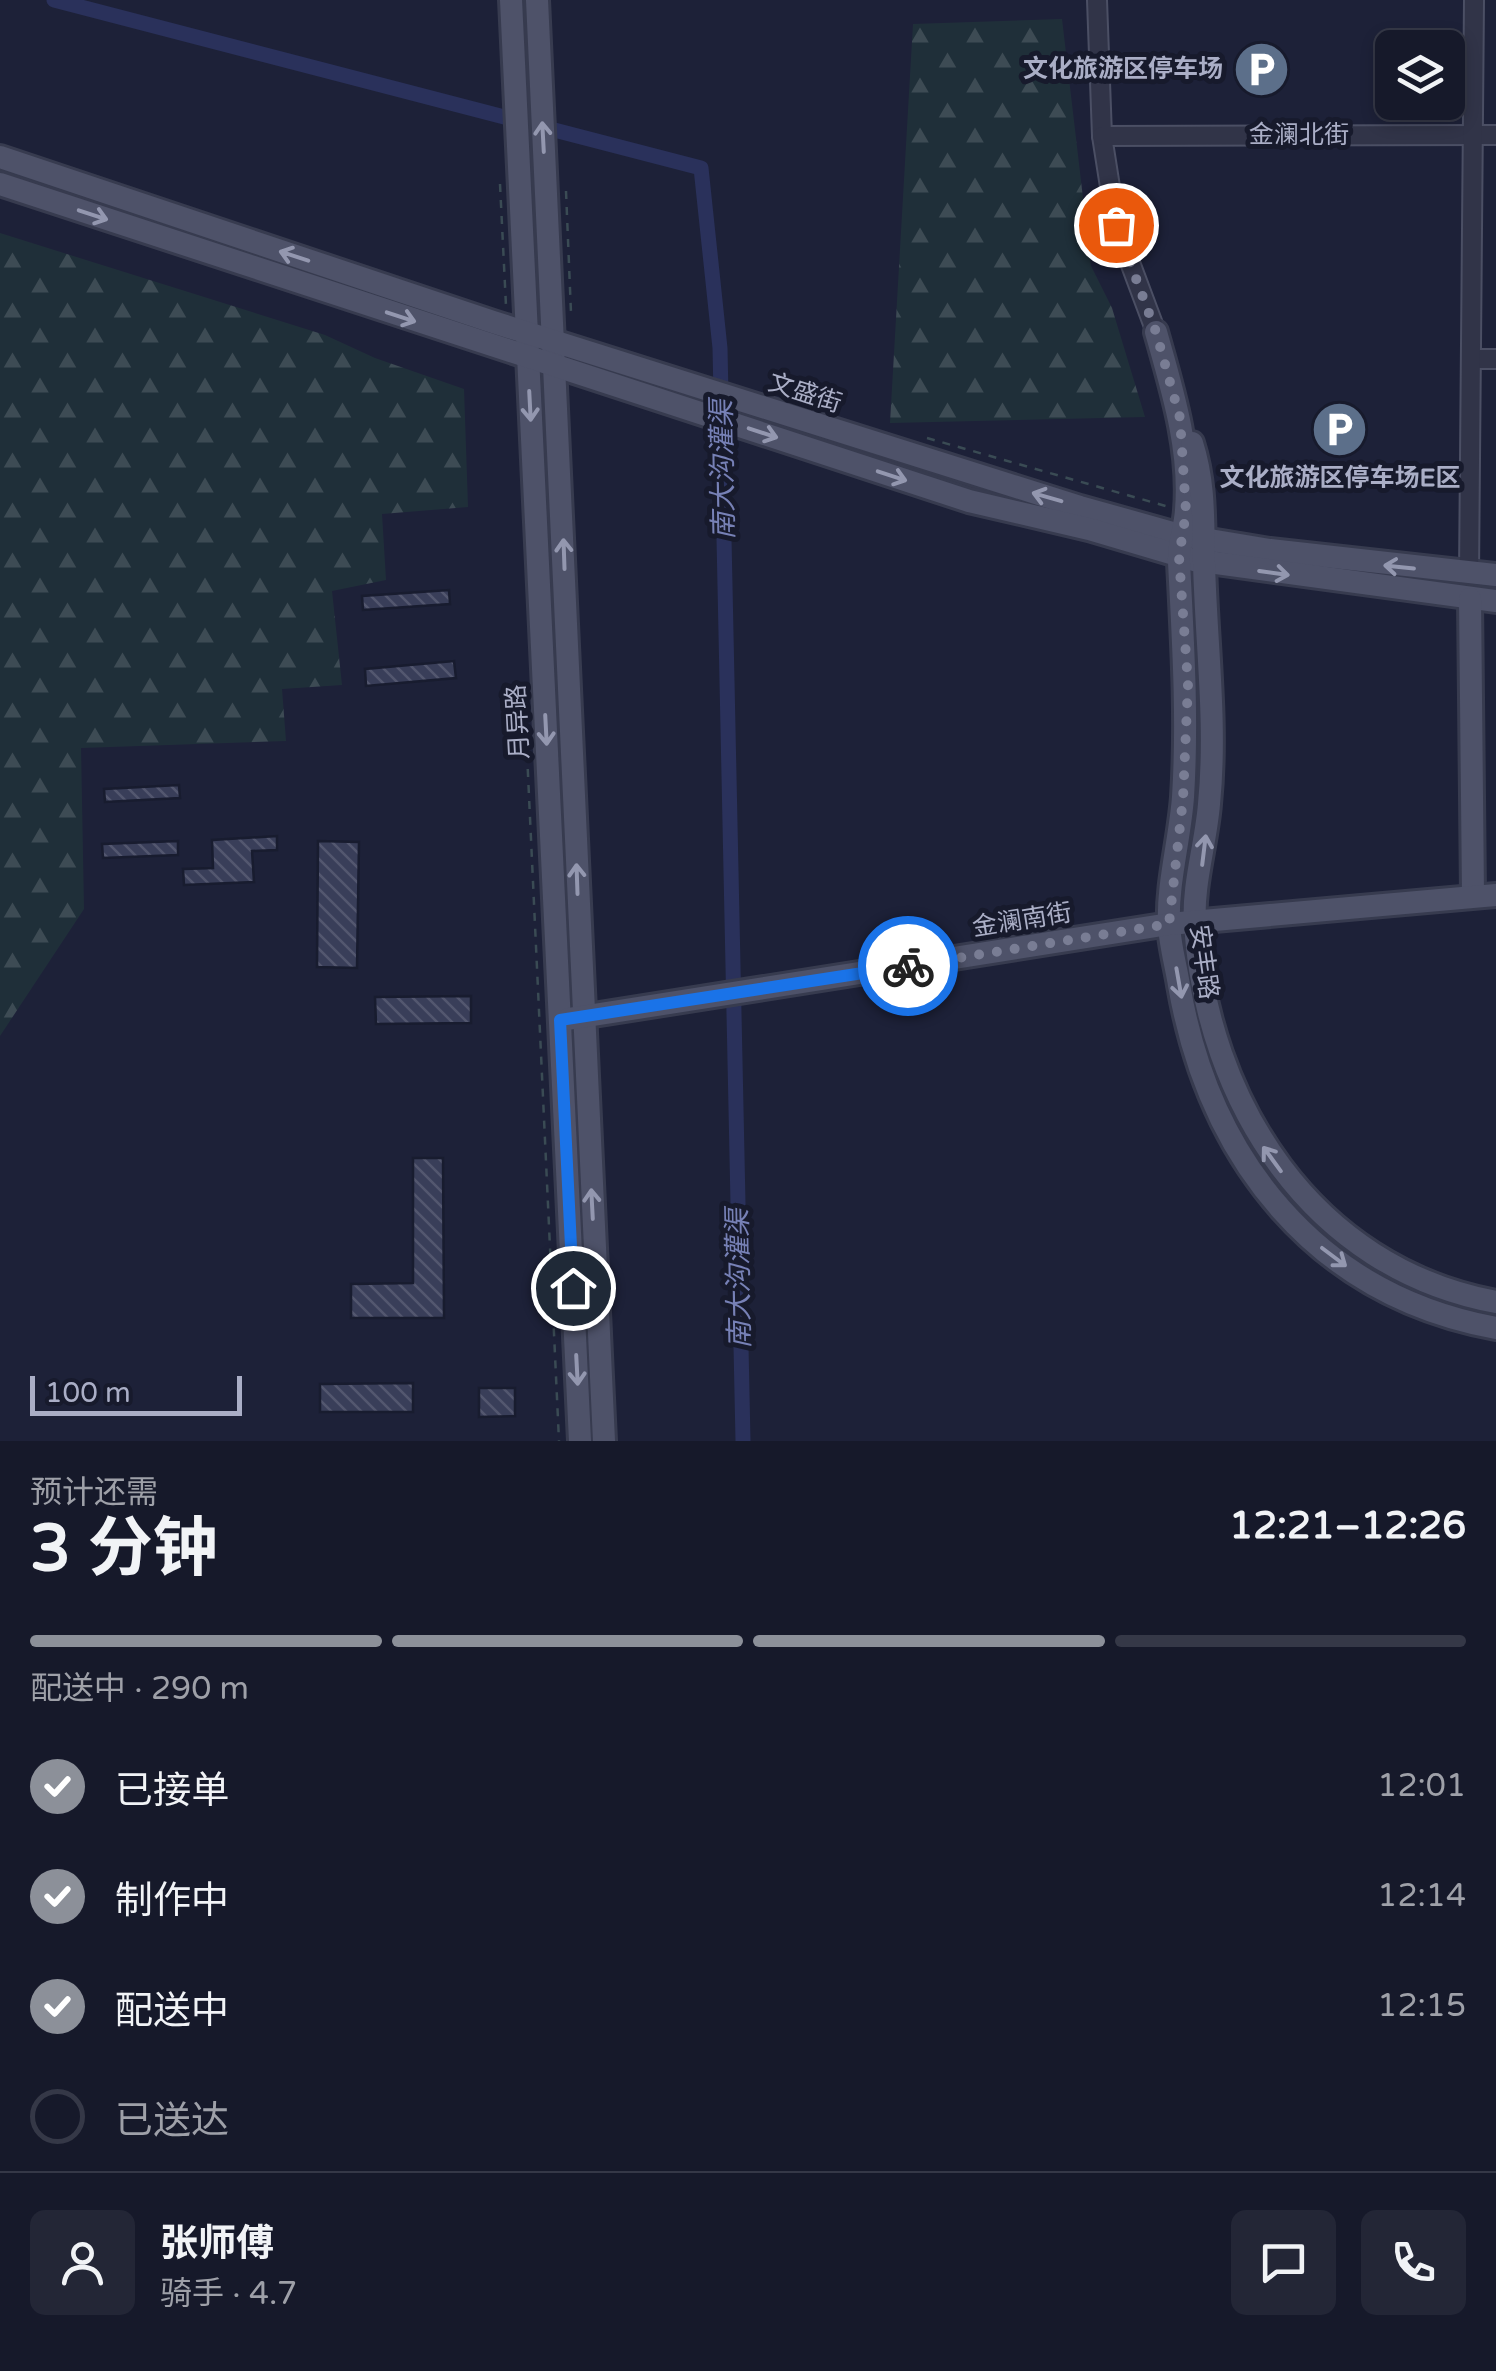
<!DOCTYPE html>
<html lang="zh">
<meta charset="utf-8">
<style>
:root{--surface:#16192a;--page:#232636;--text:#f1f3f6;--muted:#9ea0a8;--line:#353847;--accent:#8c9099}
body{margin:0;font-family:"Varela Round","Noto Sans SC",sans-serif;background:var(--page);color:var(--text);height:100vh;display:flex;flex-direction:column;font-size:38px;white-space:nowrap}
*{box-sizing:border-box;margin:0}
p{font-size:32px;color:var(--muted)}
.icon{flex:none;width:55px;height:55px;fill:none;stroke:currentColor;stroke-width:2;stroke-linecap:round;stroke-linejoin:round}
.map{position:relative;height:1441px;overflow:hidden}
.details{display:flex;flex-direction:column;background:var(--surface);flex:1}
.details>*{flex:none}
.fabs{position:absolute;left:1375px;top:30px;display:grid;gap:20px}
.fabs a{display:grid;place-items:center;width:90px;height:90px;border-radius:15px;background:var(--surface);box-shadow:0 5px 15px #0003,0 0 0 2px var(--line);font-size:50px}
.scale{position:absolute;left:30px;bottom:25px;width:212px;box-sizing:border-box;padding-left:10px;border:5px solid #aaaec6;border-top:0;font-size:28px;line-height:35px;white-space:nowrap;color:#aaaec6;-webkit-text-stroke:8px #171a2c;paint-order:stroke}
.pin{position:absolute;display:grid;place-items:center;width:85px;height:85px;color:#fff;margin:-42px;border:5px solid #fff;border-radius:50%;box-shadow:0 2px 10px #0007}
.courier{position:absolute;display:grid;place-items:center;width:100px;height:100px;margin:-50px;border:8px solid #1a73e8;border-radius:50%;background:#fff;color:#222;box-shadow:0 2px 12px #0007}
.summary em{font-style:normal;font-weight:700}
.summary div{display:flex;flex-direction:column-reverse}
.summary{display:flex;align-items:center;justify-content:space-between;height:170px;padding:0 30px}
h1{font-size:65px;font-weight:700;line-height:75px}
.bar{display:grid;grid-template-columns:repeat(4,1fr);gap:15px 10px;align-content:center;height:120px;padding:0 30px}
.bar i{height:12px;border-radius:8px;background:var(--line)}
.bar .on{background:var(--accent)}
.bar p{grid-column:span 4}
.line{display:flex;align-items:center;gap:25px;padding:0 30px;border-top:2px solid var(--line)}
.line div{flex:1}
.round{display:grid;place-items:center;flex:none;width:105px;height:105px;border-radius:15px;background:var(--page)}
ol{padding:0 30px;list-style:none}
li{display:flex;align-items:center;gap:30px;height:110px}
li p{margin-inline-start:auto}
li .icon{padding:10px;border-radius:50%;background:var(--accent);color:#fff;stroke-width:4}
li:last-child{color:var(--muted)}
li i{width:55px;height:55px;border:5px solid var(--line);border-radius:50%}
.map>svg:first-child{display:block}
.forest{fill:url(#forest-firs)}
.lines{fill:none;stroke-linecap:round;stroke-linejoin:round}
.canal{stroke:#2a315b;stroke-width:15}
.building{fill:url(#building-back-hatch);stroke:#181c2f;stroke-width:2.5}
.minor-casing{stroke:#4b4f64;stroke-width:22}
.major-casing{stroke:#373b4f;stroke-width:28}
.path{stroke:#3a4b54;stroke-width:2.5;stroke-dasharray:8 8;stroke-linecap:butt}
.minor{stroke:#313448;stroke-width:18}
.major{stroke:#4e5269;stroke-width:22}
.oneway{stroke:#9397af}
.done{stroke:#797d94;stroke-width:10;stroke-dasharray:0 18}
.route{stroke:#1a73e8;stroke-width:12}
.labels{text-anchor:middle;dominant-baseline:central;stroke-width:10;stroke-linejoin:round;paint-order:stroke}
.poi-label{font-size:25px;font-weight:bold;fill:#aaaec6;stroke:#171a2c;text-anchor:end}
.street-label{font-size:25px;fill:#aaaec6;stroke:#171a2c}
.water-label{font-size:28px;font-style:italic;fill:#7781b6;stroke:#171a2c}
</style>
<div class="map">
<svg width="1496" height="1441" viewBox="0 0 1496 1441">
<defs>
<pattern id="forest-firs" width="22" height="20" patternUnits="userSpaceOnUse" patternTransform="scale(2.5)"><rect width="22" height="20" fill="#1f2f39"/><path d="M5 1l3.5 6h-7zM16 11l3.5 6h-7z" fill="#3d4b54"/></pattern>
<pattern id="building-back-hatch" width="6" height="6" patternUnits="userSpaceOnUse" patternTransform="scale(2.5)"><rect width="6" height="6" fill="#393e59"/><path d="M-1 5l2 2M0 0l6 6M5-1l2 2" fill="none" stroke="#53576f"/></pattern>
</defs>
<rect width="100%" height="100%" fill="#1d2138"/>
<!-- forest -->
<g class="forest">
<path d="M1062 19 1091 266 1112 308 1145 417 890 423 913 24Z"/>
<path d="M0 233 325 335 375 358 464 389 468 507 382 514 386 580 332 591 342 685 282 689 286 741 81 748 84 909 0 1036Z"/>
</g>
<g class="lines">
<!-- canal -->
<path class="canal" d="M54 0 701 168 720 348 743 1441"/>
</g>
<!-- building -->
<g class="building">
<path d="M449 590 450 604 363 610 362 596Z"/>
<path d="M454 661 456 678 366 686 365 669Z"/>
<path d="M179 785 180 798 105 802 104 789Z"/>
<path d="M277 836V850L252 851 254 882 184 885 183 869 213 868 212 840Z"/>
<path d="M178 841V855L103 858 102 844Z"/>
<path d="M318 841 359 842 357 968 317 967Z"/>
<path d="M471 996V1023L376 1024 375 997Z"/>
<path d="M413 1158H443L444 1318H351V1284L413 1283Z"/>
<path d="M413 1383V1412H320V1384Z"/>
<path d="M479 1388H515V1416L479 1417Z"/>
</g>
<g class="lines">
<defs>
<g id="minor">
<path d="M1097 0 1102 136 1116 225 1156 332"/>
<path d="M1102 136 1496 135"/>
<path d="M1471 359H1496"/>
<path d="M1469 574 1474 0"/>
</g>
<g id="major">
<path d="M511 0 580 1441"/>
<path d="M537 0 604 1441"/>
<path d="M0 157 493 322 1080 507 1180 535 1270 550 1496 575"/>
<path d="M0 184 969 501 1089 529 1194 560 1496 601"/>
<path d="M1156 332C1172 389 1191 449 1186 510 1185 528 1178 544 1179 562 1183 641 1188 718 1183 797 1180 839 1167 884 1169 925 1170 945 1176 966 1179 985 1209 1159 1316 1295 1496 1328"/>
<path d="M1192 443C1205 484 1203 521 1204 563 1206 643 1217 724 1209 804 1206 843 1192 886 1195 925 1207 1102 1312 1268 1496 1302"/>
<path d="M1470 599 1473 895"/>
<path d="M568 1019 1169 924 1496 895"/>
</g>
</defs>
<!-- minor casing -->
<use href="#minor" class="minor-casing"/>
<!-- major casing -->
<use href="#major" class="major-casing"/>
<!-- path -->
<g class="path">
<path d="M500 184 506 306"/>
<path d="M566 191 571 313"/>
<path d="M927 438 1169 507"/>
<path d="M527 753 559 1441"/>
</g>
<!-- minor -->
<use href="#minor" class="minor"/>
<!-- major -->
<use href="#major" class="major"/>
</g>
<!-- one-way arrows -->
<defs><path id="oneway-shaft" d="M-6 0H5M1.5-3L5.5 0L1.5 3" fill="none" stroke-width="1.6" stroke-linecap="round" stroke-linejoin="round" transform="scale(2.5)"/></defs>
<g class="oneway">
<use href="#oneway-shaft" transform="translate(543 137) rotate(-93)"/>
<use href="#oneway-shaft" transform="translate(93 215) rotate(18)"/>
<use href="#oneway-shaft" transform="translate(294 256) rotate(-162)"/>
<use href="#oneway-shaft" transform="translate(401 317) rotate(18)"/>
<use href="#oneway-shaft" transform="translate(530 406) rotate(87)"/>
<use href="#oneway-shaft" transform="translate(763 433) rotate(18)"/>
<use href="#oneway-shaft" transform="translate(892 476) rotate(18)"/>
<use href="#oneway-shaft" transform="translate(1047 497) rotate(-164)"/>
<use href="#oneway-shaft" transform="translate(564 554) rotate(-92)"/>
<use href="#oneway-shaft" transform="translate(1399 567) rotate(-174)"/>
<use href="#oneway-shaft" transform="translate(1274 573) rotate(8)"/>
<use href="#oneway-shaft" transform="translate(546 730) rotate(87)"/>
<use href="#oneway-shaft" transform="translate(1204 850) rotate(-83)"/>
<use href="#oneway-shaft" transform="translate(577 879) rotate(-92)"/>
<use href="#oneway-shaft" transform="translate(1179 983) rotate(80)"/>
<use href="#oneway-shaft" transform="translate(1272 1159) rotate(-126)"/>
<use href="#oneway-shaft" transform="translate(592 1204) rotate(-93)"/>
<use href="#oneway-shaft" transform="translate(1334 1257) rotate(37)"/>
<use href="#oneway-shaft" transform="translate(577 1370) rotate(87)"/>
</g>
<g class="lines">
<!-- done -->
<path class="done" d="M908 966 1169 924 1183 799 1188 684 1179 557 1186 512 1180 418 1156 332 1116 225"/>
<!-- route -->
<path class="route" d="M573 1288 560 1020 908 966"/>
</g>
<!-- icons -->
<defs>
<symbol id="parking-disc" viewBox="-11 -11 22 22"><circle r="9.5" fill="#5c6f8a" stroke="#171a2c"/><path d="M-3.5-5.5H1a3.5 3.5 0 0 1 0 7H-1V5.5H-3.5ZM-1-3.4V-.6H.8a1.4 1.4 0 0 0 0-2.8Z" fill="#fff"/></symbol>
</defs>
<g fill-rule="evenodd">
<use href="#parking-disc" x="1230" y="38" width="63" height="63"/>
<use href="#parking-disc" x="1308" y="398" width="63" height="63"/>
</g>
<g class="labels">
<!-- poi labels -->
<g class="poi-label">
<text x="1223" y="69">文化旅游区停车场</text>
<text x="1340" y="478" text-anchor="middle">文化旅游区停车场E区</text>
</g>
<!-- street labels -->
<g class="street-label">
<text x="1299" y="135">金澜北街</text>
<text transform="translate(805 393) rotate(18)">文盛街</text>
<text transform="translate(518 722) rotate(-93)">月异路</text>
<text transform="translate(1022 920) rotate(-9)">金澜南街</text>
<text transform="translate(1204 962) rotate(82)">安丰路</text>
</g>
<!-- water labels -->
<g class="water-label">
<text transform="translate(723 470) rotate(-91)">南大沟灌渠</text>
<text transform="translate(739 1279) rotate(-91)">南大沟灌渠</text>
</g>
</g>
</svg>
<div class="fabs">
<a><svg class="icon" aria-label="layers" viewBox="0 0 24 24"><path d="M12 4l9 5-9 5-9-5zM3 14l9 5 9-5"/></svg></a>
</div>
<div class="scale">100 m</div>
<div class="pin" style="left:1116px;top:225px;background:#ea580c"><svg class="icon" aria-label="bag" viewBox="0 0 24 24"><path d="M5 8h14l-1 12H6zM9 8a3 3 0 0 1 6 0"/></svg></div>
<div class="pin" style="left:573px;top:1288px;background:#1f2937"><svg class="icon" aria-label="home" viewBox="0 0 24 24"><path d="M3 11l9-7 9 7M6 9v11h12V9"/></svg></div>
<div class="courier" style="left:908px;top:966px"><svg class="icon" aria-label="bike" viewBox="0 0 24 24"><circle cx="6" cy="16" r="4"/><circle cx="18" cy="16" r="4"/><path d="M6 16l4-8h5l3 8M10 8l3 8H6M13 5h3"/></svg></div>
</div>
<section class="details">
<div class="summary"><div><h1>3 分钟</h1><p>预计还需</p></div><em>12:21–12:26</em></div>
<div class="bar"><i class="on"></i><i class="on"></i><i class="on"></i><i></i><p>配送中 · 290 m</p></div>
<ol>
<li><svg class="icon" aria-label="check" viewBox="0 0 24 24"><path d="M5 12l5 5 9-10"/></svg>已接单<p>12:01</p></li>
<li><svg class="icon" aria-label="check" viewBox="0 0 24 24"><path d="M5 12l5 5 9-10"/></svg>制作中<p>12:14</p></li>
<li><svg class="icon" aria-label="check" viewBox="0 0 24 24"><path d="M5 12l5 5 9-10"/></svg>配送中<p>12:15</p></li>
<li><i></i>已送达</li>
</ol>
<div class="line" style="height:180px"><a class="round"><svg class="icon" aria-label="person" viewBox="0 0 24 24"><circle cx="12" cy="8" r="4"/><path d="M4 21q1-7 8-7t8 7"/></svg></a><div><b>张师傅</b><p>骑手 · 4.7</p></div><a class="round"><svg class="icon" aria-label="chat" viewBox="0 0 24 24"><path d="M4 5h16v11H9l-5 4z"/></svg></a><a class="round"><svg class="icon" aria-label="phone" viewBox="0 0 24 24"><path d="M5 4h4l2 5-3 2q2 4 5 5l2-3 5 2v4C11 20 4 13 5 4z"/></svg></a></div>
</section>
